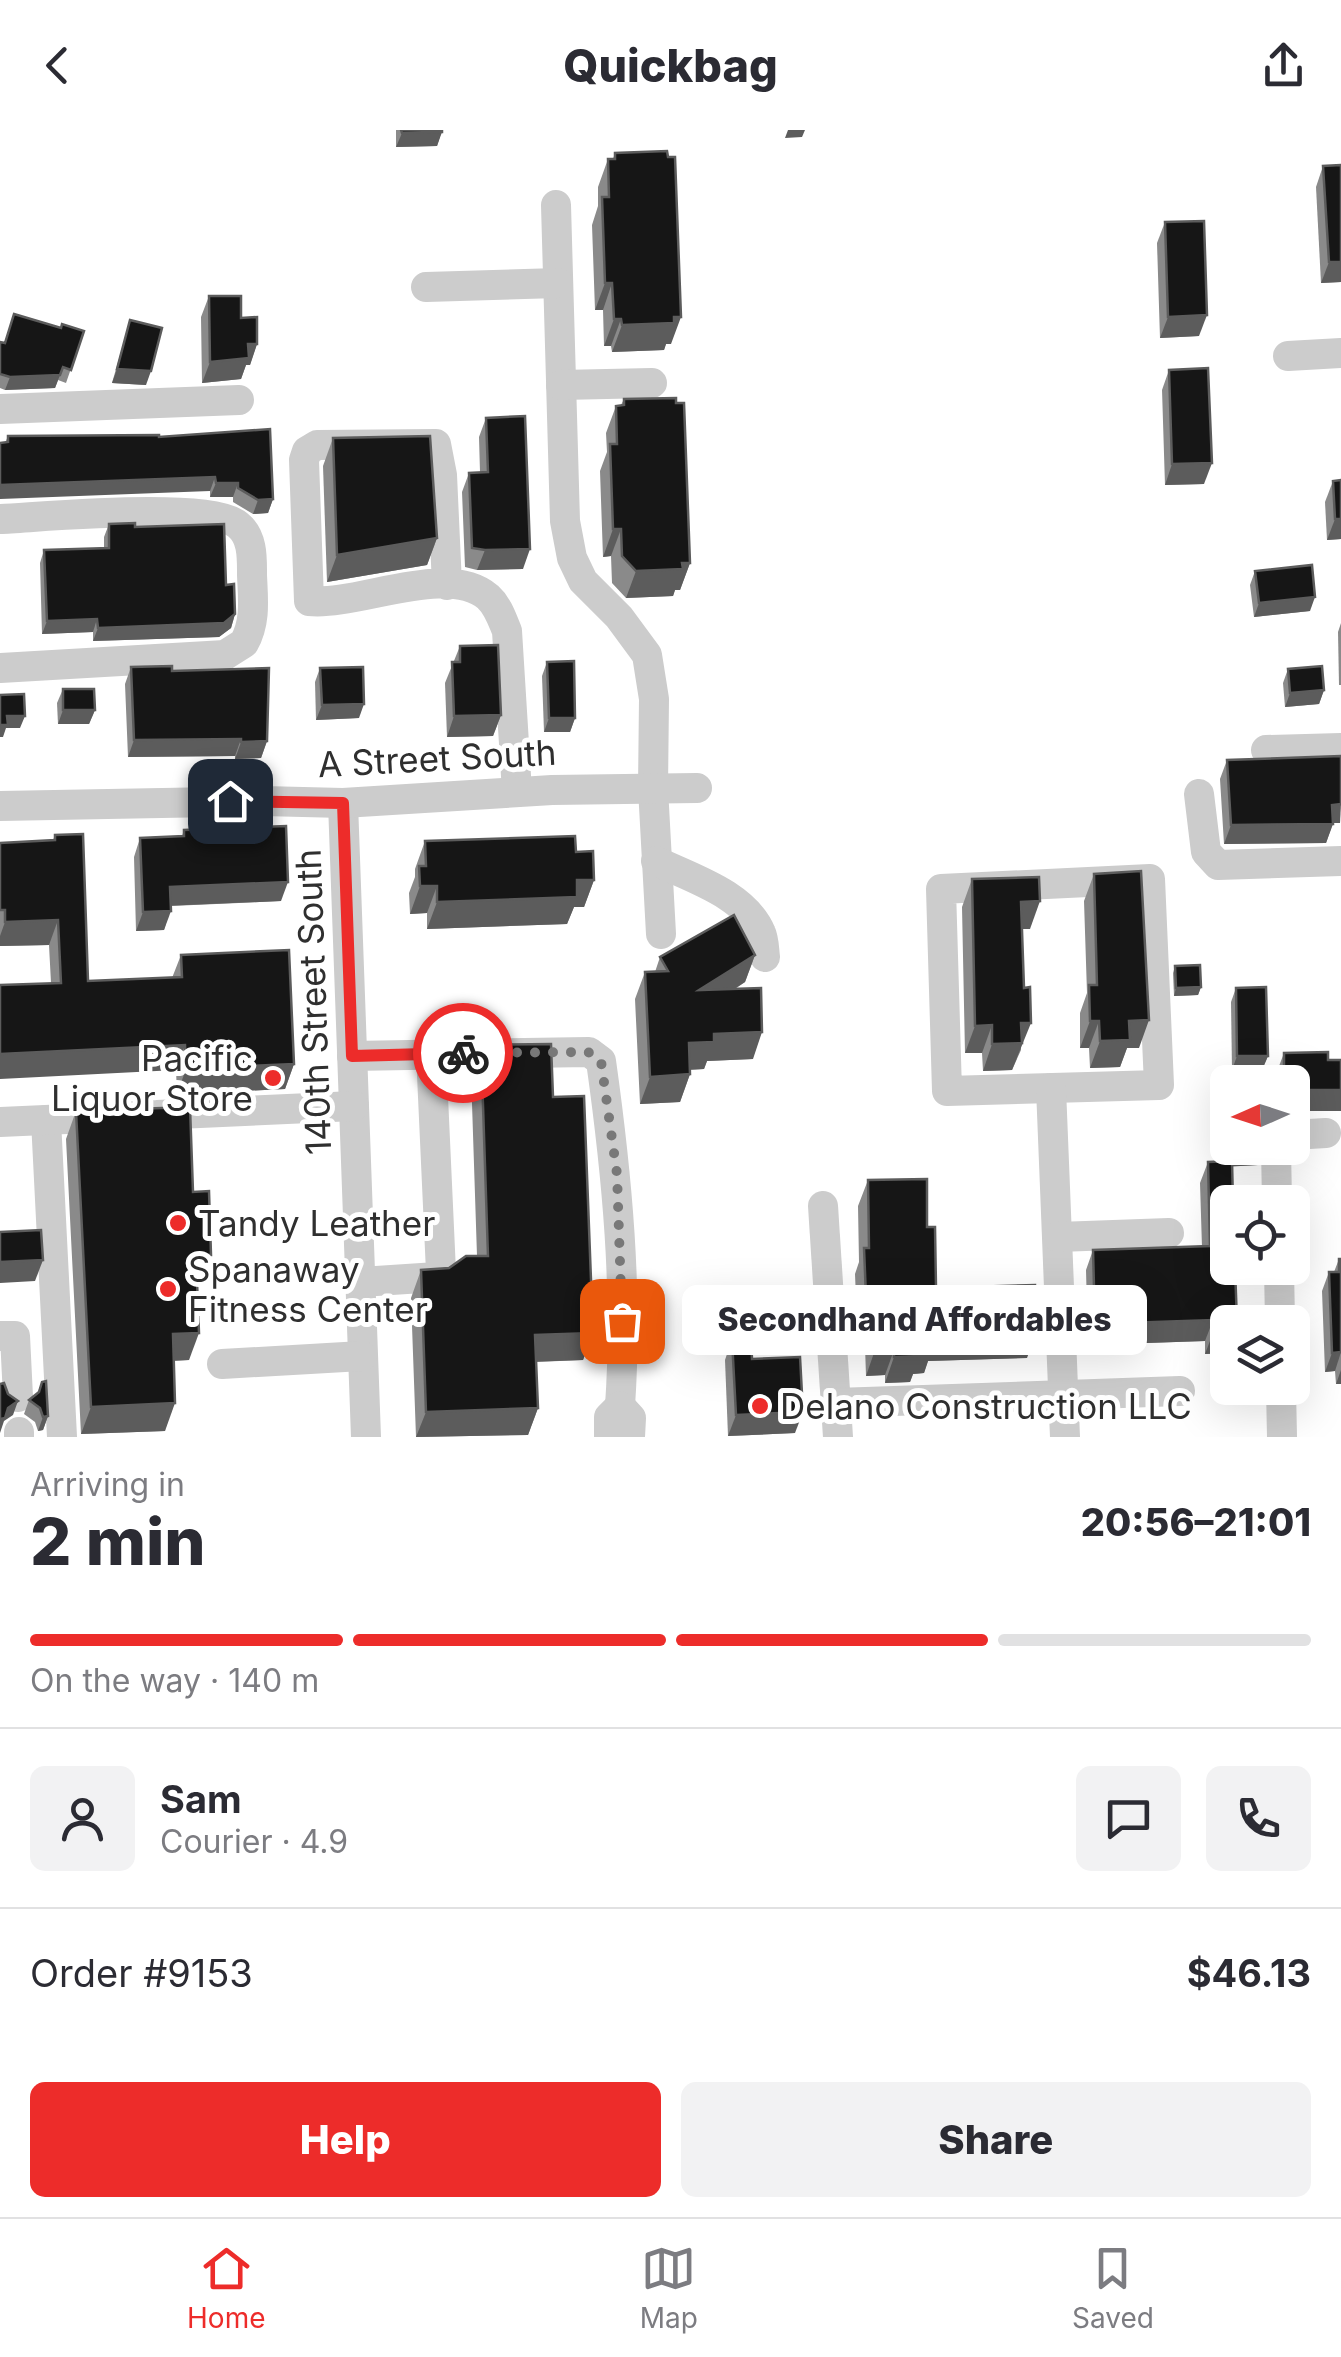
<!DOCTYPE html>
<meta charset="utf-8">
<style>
:root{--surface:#fff;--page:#f2f2f3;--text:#2b2b33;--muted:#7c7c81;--line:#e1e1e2;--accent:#ed2c2a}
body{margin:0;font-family:Inter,sans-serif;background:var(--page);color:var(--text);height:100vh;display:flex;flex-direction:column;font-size:38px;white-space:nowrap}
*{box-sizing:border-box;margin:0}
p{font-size:32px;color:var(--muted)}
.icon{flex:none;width:55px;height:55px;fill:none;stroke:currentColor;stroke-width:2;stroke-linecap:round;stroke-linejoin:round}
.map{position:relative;height:1307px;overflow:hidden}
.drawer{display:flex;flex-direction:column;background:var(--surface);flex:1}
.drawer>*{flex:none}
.needle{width:65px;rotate:267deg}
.tools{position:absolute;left:1210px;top:935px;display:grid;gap:20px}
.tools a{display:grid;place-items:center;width:100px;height:100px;border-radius:15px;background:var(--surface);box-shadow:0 10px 40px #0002;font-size:50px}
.pin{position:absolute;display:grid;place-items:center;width:85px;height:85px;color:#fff;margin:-42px;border-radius:20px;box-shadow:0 5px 15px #0006}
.courier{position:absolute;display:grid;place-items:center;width:100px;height:100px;margin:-50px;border:8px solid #ed2c2a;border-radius:50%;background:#fff;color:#222;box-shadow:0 2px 12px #0007}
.bubble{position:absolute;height:70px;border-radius:15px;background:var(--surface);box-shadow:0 10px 40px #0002;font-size:32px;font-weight:800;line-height:70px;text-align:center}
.headline em{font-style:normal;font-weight:800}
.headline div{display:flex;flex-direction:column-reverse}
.headline{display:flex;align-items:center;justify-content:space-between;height:170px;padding:0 30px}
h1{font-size:65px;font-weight:800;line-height:75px}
.bar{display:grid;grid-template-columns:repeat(4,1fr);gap:15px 10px;align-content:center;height:120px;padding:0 30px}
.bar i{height:12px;border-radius:8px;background:var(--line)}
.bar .current{background:var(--accent)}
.bar p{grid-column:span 4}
.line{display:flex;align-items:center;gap:25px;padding:0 30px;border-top:2px solid var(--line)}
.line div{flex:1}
.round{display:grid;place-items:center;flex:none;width:105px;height:105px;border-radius:15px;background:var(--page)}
.primary-button{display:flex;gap:20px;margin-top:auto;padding:20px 30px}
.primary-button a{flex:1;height:115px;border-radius:15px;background:var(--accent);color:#fff;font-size:40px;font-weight:800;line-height:115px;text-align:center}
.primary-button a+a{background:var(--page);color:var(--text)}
header{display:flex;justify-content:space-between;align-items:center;height:130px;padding:0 30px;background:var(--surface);font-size:45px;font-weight:800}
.tabs{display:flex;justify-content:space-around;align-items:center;height:140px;border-top:2px solid var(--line);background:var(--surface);font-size:28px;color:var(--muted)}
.tabs a{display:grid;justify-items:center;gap:5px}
.tabs .current{color:var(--accent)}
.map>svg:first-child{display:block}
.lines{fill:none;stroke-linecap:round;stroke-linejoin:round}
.minor{stroke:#ccc;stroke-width:30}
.wall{fill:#8a8a8a}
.shaded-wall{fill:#5c5c5c}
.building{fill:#161616;stroke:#5c5c5c;stroke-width:2.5}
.done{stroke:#787878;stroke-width:10;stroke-dasharray:0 18}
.route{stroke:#ed2c2a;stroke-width:12}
.poi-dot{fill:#ed2c2a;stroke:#fff;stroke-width:4}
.labels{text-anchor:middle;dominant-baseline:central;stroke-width:10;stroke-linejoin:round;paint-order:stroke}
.street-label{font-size:35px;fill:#2f2f2f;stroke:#fff}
.poi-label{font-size:35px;fill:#2f2f2f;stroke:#fff;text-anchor:start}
</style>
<header><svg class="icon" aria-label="back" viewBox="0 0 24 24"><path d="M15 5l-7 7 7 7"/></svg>Quickbag<svg class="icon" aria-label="share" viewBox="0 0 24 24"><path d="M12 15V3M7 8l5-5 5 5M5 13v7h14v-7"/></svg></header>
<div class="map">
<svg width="1341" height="1307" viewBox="0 0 1341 1307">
<rect width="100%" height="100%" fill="#fff"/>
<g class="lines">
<!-- minor -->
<g class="minor">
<path d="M556 75 565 391 572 428 583 451 619 487 647 525 654 569 653 658 661 804"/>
<path d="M426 157 558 153"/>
<path d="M1288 226 1341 223"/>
<path d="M561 255 652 253"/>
<path d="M0 279 239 270"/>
<path d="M0 389C44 387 209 371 238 395 253 407 252 428 252 445 253 469 256 492 244 513L225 525 0 538"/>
<path d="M447 455 442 345 436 314 317 315 307 321 304 330 309 471C359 476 446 432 488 467 498 476 502 489 507 501L517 662"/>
<path d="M1266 620 1341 618"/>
<path d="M1199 664 1206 722 1218 735 1341 731"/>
<path d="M343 673 366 1307"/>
<path d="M0 676 263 671 343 673 552 660 697 658"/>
<path d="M656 731C691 748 745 764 761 803 764 809 764 819 765 827"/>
<path d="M1150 749 1159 955 947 961 941 759Z"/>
<path d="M352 926 589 922 601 931C617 1045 628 1161 620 1276"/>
<path d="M1051 958 1065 1307"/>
<path d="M46 990 62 1307"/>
<path d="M0 992 354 976"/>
<path d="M1292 1005 1326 1003"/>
<path d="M1276 1018 1277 1072"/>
<path d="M823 1076 838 1307"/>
<path d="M1058 1107 1169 1103"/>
<path d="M1279 1138 1280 1192"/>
<path d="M361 1152 437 1147 441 1142 431 923"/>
<path d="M0 1206H15L18 1267"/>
<path d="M222 1234 362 1226"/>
<path d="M1281 1258 1282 1307"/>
<path d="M836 1273 1180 1261"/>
<path d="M19 1302V1307"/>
<path d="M609 1307V1287L620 1276 631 1288 630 1307"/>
</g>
</g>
<!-- wall -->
<g class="wall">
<path d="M396 0H442L437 16 396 17Z"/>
<path d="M615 23 671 214H666L664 220 612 222 611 216H604L603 180H595L592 95 598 76V57L608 29H613Z"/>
<path d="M1341 35V152L1321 153 1316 57 1323 36Z"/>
<path d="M1165 92 1199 206 1160 208 1157 113Z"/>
<path d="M209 166 241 188 257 214 250 235H246L241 249 202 253 201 187Z"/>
<path d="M130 190 146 255 112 253Z"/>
<path d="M61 198 84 201 66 253 58 250 55 258 5 260 0 258V212L4 213Z"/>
<path d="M1169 240 1204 354 1165 355 1162 260Z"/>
<path d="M624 269 690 433 680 460H675L673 466 626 468 612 453 611 426 603 427 600 341 607 322 606 303 616 276 621 275Z"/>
<path d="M486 288 523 439 477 440 465 437 462 362 469 343 480 342 479 307Z"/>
<path d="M8 306 159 307 273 369 268 383 253 384 233 372V367H210V361L5 313Z"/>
<path d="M333 308 437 408 427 435 327 452 323 336Z"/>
<path d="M1333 351 1341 409 1327 410 1325 372Z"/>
<path d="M109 394 135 397 226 455 235 484 231 498 219 507 93 511V502L42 504 40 433 44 420 104 418V407Z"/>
<path d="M1255 441 1310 481 1254 487 1250 455Z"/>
<path d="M1341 493V555H1339L1338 502Z"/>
<path d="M460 516 501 585 493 606 447 607 445 553Z"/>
<path d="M547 532 575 588 570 602H544L542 546Z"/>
<path d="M131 537 172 541 267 611 261 628 235 629V626L128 627 125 554Z"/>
<path d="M320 538 359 588 316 590 315 552Z"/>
<path d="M1288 539 1324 560 1319 574 1285 577 1283 553Z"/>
<path d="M63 559 95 580 89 594H58L57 573Z"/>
<path d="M1227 630 1340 693H1333L1326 713 1224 714 1220 649Z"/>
<path d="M184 700 281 771 171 776 164 800 136 801 134 727 140 708 182 706Z"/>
<path d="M55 705 88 851 172 848 181 825 294 934 285 959 177 964 176 940 51 853 49 815 0 816V713L53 710Z"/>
<path d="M425 711 576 722 594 750 584 777H574L567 794 427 799V783L410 784 409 763 415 747V739Z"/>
<path d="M1094 744 1139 918H1127L1120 937 1090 938 1089 918H1080V883L1087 863 1084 771Z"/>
<path d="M972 749 1030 799H1022L1021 920 1012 940 983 941 982 923H965L962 777Z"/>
<path d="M755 825 745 852 735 859 753 929 707 931 704 939 690 940V944L680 972 640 974 635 869 645 842H655L660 827Z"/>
<path d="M1175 836 1201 857 1198 865 1174 866 1173 843Z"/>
<path d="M1236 858 1268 926 1262 940H1232L1231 872Z"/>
<path d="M481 915 553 967 593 1203 583 1230 536 1232 538 1278 528 1305 416 1307 411 1168 421 1140 449 1138 477 1126 471 943Z"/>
<path d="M1284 923 1328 930H1341V981H1292V952H1276V944Z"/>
<path d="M1227 980 1263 1021 1258 1035 1232 1036 1228 1223 1205 1224V1211L1088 1215 1086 1140 1093 1120 1202 1117 1200 1053 1208 1032 1222 1031 1221 994Z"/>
<path d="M76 981 193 1062 211 1125 201 1152H197L189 1230 174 1231 165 1301 81 1304 66 1009Z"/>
<path d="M868 1050 927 1097 936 1158 1027 1228 928 1231 924 1243 913 1244 910 1252 885 1253V1245L866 1246 865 1216H858L855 1144 859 1132 858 1076Z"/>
<path d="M1339 1129H1341V1254H1336L1335 1241 1325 1242 1322 1161 1329 1142H1334Z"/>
<path d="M732 1209 752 1229 795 1303 728 1306 725 1230Z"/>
<path d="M42 1252 48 1286 43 1300 38 1301 35 1292 24 1284 29 1270 37 1264Z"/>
</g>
<!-- shaded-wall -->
<g class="shaded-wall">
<path d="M788 0H805L802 7 785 8Z"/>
<path d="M442 2 437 16 396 17 402 3Z"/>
<path d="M1329 132H1341V152L1321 153Z"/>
<path d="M605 153H612L603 180H595Z"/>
<path d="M1207 185 1199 206 1160 208 1168 187Z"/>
<path d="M674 187H681L671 214H666L664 220 612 222 622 195Z"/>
<path d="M614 189H621L611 216H604Z"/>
<path d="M248 214H257L250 235H246L241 249 202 253 210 232Z"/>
<path d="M117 239 151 241 146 255 112 253Z"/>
<path d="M60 245 55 258 5 260 10 247Z"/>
<path d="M1212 333 1204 354 1165 355 1172 334Z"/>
<path d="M215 347 210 361 0 369V355Z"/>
<path d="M216 353H238L233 367H210Z"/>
<path d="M273 369 268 383 253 384 258 370Z"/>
<path d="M1335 389H1341V409L1327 410Z"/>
<path d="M613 399H621L611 426 603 427Z"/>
<path d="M437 408 427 435 327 452 337 425Z"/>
<path d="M530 419 523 439 477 440 485 420Z"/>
<path d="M682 433H690L680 460H675L673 466 626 468 636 441Z"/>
<path d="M1315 467 1310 481 1254 487 1259 473Z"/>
<path d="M235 484 231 498 219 507 93 511 98 498Z"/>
<path d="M97 489 93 502 42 504 47 491Z"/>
<path d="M1324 560 1319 574 1285 577 1290 563Z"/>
<path d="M364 574 359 588 316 590 322 575Z"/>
<path d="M63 580H95L89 594H58Z"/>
<path d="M501 585 493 606 447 607 454 586Z"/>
<path d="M7 586H25L20 598H6L3 607H0V595Z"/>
<path d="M549 588H575L570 602H544Z"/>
<path d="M241 609 235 626 128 627 134 610Z"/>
<path d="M267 611 261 628 235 629 241 612Z"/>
<path d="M1341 674 1340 693H1325L1332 675Z"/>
<path d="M1333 694 1326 713 1224 714 1231 695Z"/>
<path d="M577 750H594L584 777H574L567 794 427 799 437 772Z"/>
<path d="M288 752 281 771 163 776 170 757Z"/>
<path d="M420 756H437L427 783 410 784Z"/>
<path d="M1040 771 1030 799H1011L1021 772Z"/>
<path d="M171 781 164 800 136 801 143 782Z"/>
<path d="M58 790 49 815 0 816V806L5 792Z"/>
<path d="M755 825 745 852 689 888 699 860Z"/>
<path d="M1201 857 1198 865 1174 866 1176 858Z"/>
<path d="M1149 890 1139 918H1127L1120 937 1090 938 1100 911 1129 891Z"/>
<path d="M1090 891H1099L1089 918H1080Z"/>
<path d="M1021 893H1031L1012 940 983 941 992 914Z"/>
<path d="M992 895 982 923H965L975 896Z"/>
<path d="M762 902 753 929 707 931 704 939 679 940 689 913 714 904Z"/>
<path d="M185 915 176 940 0 949V924Z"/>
<path d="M1237 926H1268L1262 940H1232Z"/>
<path d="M294 934 285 959 177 964 186 939Z"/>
<path d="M690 944 680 972 640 974 650 947Z"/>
<rect x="1292" y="960" width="49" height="21"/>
<path d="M1263 1021 1258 1035 1223 1037 1228 1022Z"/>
<path d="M196 1125H211L201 1152 186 1153Z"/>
<path d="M43 1130 35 1151 0 1153V1132Z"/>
<path d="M1213 1190 1205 1211 1088 1215 1095 1194Z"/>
<path d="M867 1191H874L865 1216H858Z"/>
<path d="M199 1203 189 1230 163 1231 173 1204Z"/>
<path d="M593 1203 583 1230 526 1232 535 1205Z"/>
<path d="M1036 1203 1027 1228 928 1231 924 1243 913 1244 910 1252 885 1253 894 1227 920 1218 933 1206Z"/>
<path d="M1213 1203H1228V1223L1205 1224Z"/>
<path d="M875 1220H894L885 1245 866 1246Z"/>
<path d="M1341 1222 1335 1241 1325 1242 1332 1223Z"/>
<path d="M1341 1240V1254H1336Z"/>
<path d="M18 1271 13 1285 4 1291 0 1303V1289L8 1278Z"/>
<path d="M175 1273 165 1301 81 1304 91 1277Z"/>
<path d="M538 1278 528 1305 416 1307 426 1282Z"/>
<path d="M803 1282 795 1303 728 1306 736 1285Z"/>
<path d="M48 1286 43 1300 38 1301 43 1287Z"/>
</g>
<!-- building -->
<g class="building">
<path d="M401 0H442V2L402 3Z"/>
<path d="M667 21 668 27H675L681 187H674V193L622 195 621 189H614L612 153H605L602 67H609L608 29H615V23Z"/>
<path d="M1341 35V132H1329L1323 36Z"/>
<path d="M1204 91 1207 185 1168 187 1165 92Z"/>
<path d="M209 166H241V188L257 187V214H248L249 228 210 232Z"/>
<path d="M14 184 61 198 62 194 84 201 71 240 63 237 60 245 10 247 0 244V212L5 213Z"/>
<path d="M130 190 162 198 151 241 117 239Z"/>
<path d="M1208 238 1212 333 1172 334 1169 240Z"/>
<path d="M676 268V273H684L690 433H682L683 439 636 441 622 426 621 399H613L610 314H617L616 276 624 275V269Z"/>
<path d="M525 286 530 419 485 420 472 418 469 343 488 342 486 288Z"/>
<path d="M270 299 273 369 258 370 238 358V353H216L215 347 0 355V313L8 312V306L159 305V307Z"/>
<path d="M430 306 437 408 337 425 333 308Z"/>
<path d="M1341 350V389H1335L1333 351Z"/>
<path d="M135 393V397L224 394 226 455 234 454 235 484 224 493 98 498 97 489 47 491 44 420 109 418V394Z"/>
<path d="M1312 435 1315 467 1259 473 1255 441Z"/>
<path d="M498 515 501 585 454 586 452 532H460V516Z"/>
<path d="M574 531 575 588H549L547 532Z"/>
<path d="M172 536V541L269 538 267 611 241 612V609L134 610 131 537Z"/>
<path d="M1322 536 1324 560 1290 563 1288 539Z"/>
<path d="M363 537 364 574 322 575 320 538Z"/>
<path d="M63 559H94L95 580H63Z"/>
<path d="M24 564 25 586H7L8 595H0V565Z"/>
<path d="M1341 626V674L1332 675 1333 694 1231 695 1227 630Z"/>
<path d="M286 696 288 752 170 757 171 781 143 782 140 708 184 706V700Z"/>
<path d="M83 704 88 851 182 847 181 825 289 820 294 934 186 939 185 915 0 924V855L61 853 58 790 5 792V780H0V713L55 710V705Z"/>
<path d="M575 706 576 722 593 721 594 750H577V767L437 772V756H420L419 736H426L425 711Z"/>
<path d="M1141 741 1149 890 1129 891 1130 910 1100 911 1099 891H1090L1089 855H1097L1094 744Z"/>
<path d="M1039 747 1040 771 1021 772 1024 858 1030 857 1031 893H1021L1022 913 992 914V895L975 896 972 749Z"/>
<path d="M734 785 755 825 699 860 761 858 762 902 714 904V912L689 913 690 944 650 947 645 842 668 841 660 827Z"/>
<path d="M1200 835 1201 857 1176 858 1175 836Z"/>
<path d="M1266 857 1268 926H1237L1236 858Z"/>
<path d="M551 914 553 967 584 966 593 1203 535 1205 538 1278 426 1282 421 1140 449 1138 466 1126H488L481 915Z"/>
<path d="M1328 922V930H1341V960H1292V952H1284V923Z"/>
<path d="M190 977 193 1062 209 1061 211 1125H196L199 1203 173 1204 175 1273 91 1277 76 981Z"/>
<path d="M1228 1018H1263V1021L1228 1022Z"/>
<path d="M1232 1031 1233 1072H1228V1138H1235L1237 1192H1228V1203H1213V1190L1095 1194 1093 1120 1210 1116 1208 1032Z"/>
<path d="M927 1049V1097H935L936 1158 1035 1155 1036 1203 933 1206V1218H920V1226L894 1227V1220H875L874 1191H867L864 1118H869L868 1050Z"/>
<path d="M41 1100 43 1130 0 1132V1102Z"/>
<path d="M1339 1129H1341V1222L1332 1223 1329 1142H1339Z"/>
<path d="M751 1208 752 1229 800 1227 803 1282 736 1285 732 1209Z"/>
<path d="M46 1251 48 1286 43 1287 40 1278 29 1270 39 1262 42 1252Z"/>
<path d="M4 1253 8 1264 18 1271 8 1278 5 1288 0 1289V1254Z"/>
</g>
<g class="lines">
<!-- done -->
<path class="done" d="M463 923 588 922 601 931 617 1044 622 1191"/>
<!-- route -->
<path class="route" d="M230 671 343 673 352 926 463 923"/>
</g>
<!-- markers -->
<g class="poi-dot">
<circle cx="273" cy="948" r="10"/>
<circle cx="178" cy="1093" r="10"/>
<circle cx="168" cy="1159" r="10"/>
<circle cx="760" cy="1276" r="10"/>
</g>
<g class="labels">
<!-- street labels -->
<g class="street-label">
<text transform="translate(437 628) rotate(-3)">A Street South</text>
<text transform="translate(313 872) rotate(-92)">140th Street South</text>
</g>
<!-- poi labels -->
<g class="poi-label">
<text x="253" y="928" text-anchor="end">Pacific<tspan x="253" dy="40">Liquor Store</tspan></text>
<text x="198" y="1093">Tandy Leather</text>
<text x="188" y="1139">Spanaway<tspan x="188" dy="40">Fitness Center</tspan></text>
<text x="780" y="1276">Delano Construction LLC</text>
</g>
</g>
</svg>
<div class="tools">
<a><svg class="needle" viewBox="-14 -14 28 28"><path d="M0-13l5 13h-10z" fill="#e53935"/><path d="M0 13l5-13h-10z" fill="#7c7c81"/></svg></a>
<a><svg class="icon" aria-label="locate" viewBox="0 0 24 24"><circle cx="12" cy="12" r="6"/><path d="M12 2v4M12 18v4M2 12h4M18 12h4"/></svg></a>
<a><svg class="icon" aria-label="layers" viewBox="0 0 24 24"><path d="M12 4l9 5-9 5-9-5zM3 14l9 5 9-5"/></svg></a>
</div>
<div class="pin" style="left:622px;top:1191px;background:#ea580c"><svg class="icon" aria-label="bag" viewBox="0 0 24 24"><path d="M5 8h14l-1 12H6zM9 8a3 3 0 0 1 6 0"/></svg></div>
<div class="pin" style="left:230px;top:671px;background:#1f2937"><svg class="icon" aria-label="home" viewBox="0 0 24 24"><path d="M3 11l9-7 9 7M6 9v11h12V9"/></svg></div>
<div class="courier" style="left:463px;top:923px"><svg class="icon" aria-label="bike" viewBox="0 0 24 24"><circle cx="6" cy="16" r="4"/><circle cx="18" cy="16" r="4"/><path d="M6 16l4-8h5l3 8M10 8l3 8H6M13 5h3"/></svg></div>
<div class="bubble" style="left:682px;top:1155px;width:465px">Secondhand Affordables</div>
</div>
<section class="drawer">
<div class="headline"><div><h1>2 min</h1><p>Arriving in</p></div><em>20:56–21:01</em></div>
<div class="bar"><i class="current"></i><i class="current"></i><i class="current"></i><i></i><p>On the way · 140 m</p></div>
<div class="line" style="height:180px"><a class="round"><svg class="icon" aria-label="person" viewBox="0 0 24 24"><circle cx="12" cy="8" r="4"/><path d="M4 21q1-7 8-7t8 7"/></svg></a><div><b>Sam</b><p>Courier · 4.9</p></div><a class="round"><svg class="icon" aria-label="chat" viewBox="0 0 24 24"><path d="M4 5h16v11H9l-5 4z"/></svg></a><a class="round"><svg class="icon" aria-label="phone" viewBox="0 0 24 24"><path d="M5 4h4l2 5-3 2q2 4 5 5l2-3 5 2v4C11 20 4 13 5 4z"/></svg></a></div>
<div class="line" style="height:130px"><div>Order #9153</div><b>$46.13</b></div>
<div class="primary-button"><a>Help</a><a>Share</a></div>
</section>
<nav class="tabs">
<a class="current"><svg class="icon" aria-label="home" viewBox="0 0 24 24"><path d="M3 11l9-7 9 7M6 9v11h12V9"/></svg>Home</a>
<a><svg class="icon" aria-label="map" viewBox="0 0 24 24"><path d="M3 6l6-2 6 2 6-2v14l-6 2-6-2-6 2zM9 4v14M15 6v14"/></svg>Map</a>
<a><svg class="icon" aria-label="saved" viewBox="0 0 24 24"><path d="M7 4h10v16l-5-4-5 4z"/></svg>Saved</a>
</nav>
